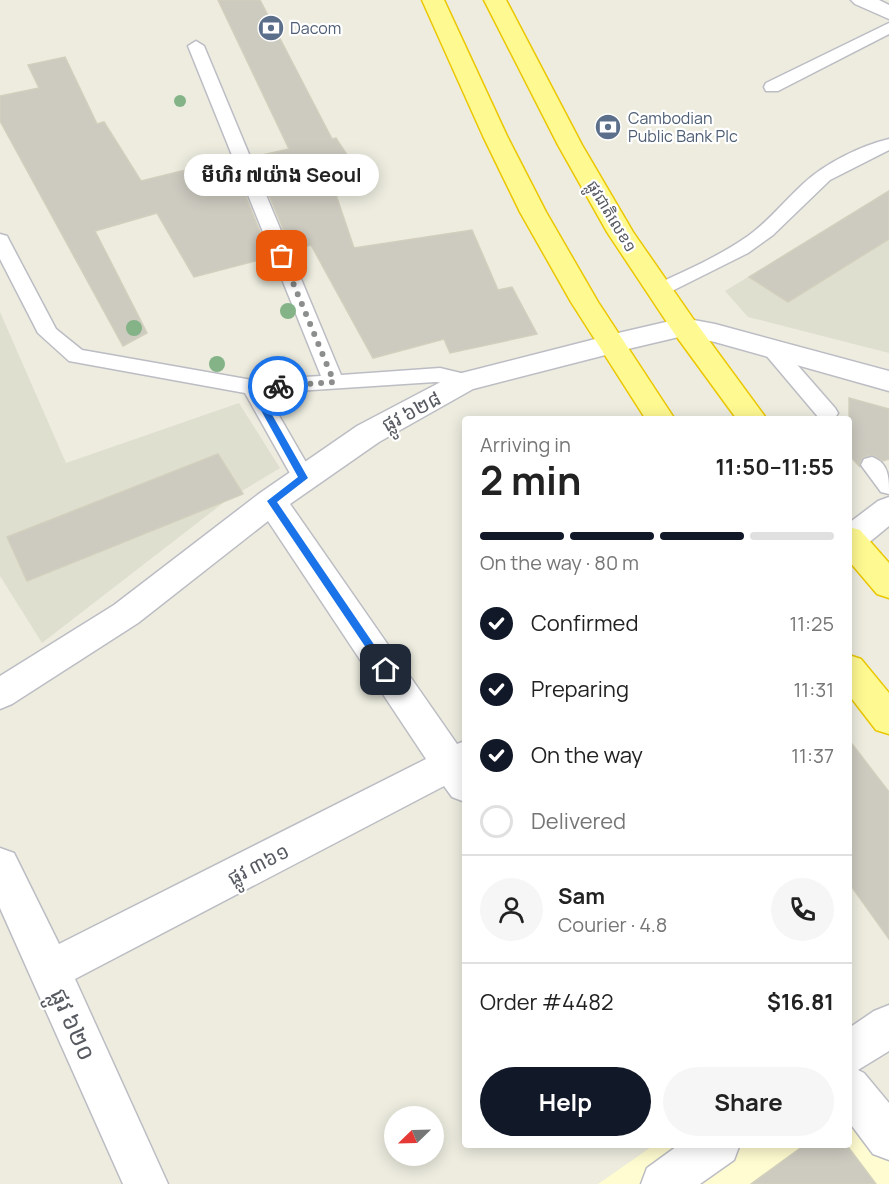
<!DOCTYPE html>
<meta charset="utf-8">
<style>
:root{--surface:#fff;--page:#f6f6f6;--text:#222;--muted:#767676;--line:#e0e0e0;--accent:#111827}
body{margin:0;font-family:Manrope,"Noto Sans Khmer",sans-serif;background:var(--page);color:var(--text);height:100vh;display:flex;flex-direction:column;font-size:22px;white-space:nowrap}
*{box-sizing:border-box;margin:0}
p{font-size:20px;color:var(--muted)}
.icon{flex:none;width:33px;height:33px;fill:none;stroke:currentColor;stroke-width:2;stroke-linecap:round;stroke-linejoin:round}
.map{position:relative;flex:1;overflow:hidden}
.side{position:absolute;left:462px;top:416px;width:390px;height:732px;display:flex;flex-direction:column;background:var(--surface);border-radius:6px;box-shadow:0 3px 15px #0003}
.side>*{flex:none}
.needle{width:39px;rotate:247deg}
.controls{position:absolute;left:384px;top:1106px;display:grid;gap:12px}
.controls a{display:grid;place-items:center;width:60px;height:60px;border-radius:50%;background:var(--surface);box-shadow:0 3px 15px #0003;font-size:30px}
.pin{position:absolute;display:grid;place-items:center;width:51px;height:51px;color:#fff;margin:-26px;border-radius:12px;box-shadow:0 3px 9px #0006}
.courier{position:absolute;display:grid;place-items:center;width:60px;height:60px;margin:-30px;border:4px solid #1a73e8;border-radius:50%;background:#fff;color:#222;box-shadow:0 2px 8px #0007}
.bubble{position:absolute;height:42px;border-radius:21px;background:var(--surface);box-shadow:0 3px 15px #0003;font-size:20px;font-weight:700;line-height:42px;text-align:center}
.head em{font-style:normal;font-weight:700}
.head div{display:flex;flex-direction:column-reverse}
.head{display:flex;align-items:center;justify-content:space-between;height:102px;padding:0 18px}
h1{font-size:39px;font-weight:700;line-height:45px}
.bar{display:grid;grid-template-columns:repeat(4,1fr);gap:9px 6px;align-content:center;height:72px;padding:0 18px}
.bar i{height:8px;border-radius:4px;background:var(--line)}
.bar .current{background:var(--accent)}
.bar p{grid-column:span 4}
.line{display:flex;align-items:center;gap:15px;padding:0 18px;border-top:2px solid var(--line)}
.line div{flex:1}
.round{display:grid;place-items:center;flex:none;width:63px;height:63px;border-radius:32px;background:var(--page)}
ol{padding:0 18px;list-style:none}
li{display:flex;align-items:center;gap:18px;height:66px}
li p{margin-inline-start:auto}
li .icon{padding:6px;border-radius:50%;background:var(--accent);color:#fff;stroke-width:4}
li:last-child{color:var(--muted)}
li i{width:33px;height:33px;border:3px solid var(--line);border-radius:50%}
.action{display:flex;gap:12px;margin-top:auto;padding:12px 18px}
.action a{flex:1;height:69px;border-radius:36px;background:var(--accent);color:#fff;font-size:24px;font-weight:700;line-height:69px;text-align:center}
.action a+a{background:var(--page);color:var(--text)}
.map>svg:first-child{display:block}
.commercial{fill:#fffcd1}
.education{fill:#dfdfcf}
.building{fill:#cdcbc0;stroke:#d2cfbd;stroke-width:1.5}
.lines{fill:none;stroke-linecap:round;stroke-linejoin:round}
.service-casing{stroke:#bcbdc4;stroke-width:3}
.minor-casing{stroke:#bcbdc4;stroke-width:3}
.tertiary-casing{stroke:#bcbdc4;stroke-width:3}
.trunk-casing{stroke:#ebc700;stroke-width:3}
.service{fill:#fff;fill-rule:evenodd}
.minor{fill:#fff;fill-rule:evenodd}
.tertiary{fill:#fff;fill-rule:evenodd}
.trunk{fill:#fff992;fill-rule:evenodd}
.tree{fill:#83b387}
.route{fill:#1a73e8}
.done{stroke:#8c8e8e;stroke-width:6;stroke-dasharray:0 10.8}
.labels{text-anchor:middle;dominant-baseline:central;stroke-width:4.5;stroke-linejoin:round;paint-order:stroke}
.far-service-label{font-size:16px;fill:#4e5e75;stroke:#fff;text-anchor:start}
.far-street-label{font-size:16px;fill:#585b62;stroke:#fff}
.street-label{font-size:20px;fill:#585b62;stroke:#fff}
.near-street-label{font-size:24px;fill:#585b62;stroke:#fff}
</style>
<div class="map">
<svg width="889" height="1184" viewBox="0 0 889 1184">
<rect width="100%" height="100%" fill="#edecdf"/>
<!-- commercial -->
<path class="commercial" d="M849 1065 889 1113V1184H598L654 1145 849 1144Z"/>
<!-- education -->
<g class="education">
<path d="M889 191V353L748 317 725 291Z"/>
<path d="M0 312 66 463 239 403 280 468 227 500 42 643 0 576Z"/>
</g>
<!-- building -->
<g class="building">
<path d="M218 0H260L332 139 336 138 361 176 332 183 354 248 472 230 498 290 512 287 537 334 450 353 444 339 373 358 311 245 292 250 253 157 289 149Z"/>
<path d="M65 57 97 124 104 122 141 181 218 162 220 165 232 162 270 257 194 277 157 213 95 231 147 333 123 346 0 121V96L39 88 28 65Z"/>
<path d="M889 191V239L788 302 749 277Z"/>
<path d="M849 398 889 409V459L883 461 873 455 863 457 859 464 860 467 849 455Z"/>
<path d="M218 454 243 494 27 581 7 537Z"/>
<path d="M849 740 889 792V939L849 883Z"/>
<path d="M806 1144H846L876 1184H751Z"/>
</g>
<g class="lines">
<defs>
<g id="service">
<path d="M889 23V34L778 91H766L764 87 766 83Z"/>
<path d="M196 41 204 46 341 375 440 368 465 374 471 377 474 382 471 387C459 391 448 382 435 382L266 393 315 478 312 484 304 486 296 484 245 393 69 361 38 333 0 259V234L7 236 9 240 56 329 82 350 252 380 321 376 188 46Z"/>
<path d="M889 139V150L830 180 773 235 748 253 664 295 657 297 650 295 647 291 650 287C683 272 718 257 748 236 769 221 785 200 804 183 826 163 860 146 889 139Z"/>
<path d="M772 342 779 344 835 408 838 413 835 418H819L765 354 762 349 765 344Z"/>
<path d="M872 457C889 463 889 478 889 494L881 492 861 465 864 459Z"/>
</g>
<g id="minor">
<path d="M851 0H879L889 5V19L855 4Z"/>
<path d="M611 335 621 337 625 344 621 351 473 389 379 442 290 504 457 744 465 741V802L452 797 444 786 75 979 168 1184H123L0 908V848L14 853 59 944 426 759 268 521 138 623 12 704 0 709V676L114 605 260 493 357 426 454 375Z"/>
<path d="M889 497V526L861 549 849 552V523L878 501Z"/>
<path d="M889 1005V1051L858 1070 864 1073 889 1103V1160L873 1154 849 1122V1028L874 1011Z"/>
<path d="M680 1144H740L734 1160 700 1184H641L647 1168Z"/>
</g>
<path id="tertiary" d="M683 318 715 324 889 371V391L715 342 683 336 611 353 601 351 597 344 601 337Z"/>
<g id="trunk">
<path d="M422 0H444L507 136 546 212 598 302 674 418H645L571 302 520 212 483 136Z"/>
<path d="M484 0H506L582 145 633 232 694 320 766 418H736L674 333 607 232 558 145Z"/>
<path d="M849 527 860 530 889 563V598L877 594 849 561Z"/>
<path d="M849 655 861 659 889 693V734L876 730 849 695Z"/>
</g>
</defs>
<!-- service casing -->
<use href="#service" class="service-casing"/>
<!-- minor casing -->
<use href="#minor" class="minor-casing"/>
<!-- tertiary casing -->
<use href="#tertiary" class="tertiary-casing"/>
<!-- trunk casing -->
<use href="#trunk" class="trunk-casing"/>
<!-- service -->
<use href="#service" class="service"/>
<!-- minor -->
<use href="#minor" class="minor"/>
<!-- tertiary -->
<use href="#tertiary" class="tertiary"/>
<!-- trunk -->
<use href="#trunk" class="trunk"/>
</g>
<!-- trees -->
<g class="tree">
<circle cx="180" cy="101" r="6"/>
<circle cx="288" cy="311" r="8"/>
<circle cx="134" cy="328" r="8"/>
<circle cx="217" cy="364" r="8"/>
</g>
<!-- route -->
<path class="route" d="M278 383H281V388L258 390 308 478 277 502 390 668V673H383L267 501 298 477 248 387 252 384Z"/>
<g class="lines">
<!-- done -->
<path class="done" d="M278 386 334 382 282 256"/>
</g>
<!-- icons -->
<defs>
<symbol id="bank-disc" viewBox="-11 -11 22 22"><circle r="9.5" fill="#5c6f8a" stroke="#fff"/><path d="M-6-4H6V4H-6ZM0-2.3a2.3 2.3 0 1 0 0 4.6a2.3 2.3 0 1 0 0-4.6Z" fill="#fff"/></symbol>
</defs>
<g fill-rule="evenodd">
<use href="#bank-disc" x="256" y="13" width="30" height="30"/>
<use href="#bank-disc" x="593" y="112" width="30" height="30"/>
</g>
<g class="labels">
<!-- far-service labels -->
<g class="far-service-label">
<text x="290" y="28">Dacom</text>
<text x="628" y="118">Cambodian<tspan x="628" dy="18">Public Bank Plc</tspan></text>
</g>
<!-- far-street labels -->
<g class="far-street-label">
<text transform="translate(612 216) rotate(59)">ផ្លូវជាតិលេខ១</text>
</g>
<!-- street labels -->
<g class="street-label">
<text transform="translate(411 411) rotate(-28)">ផ្លូវ ៦២៨</text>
<text transform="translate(258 864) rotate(-27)">ផ្លូវ ៣៦១</text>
</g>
<!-- near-street labels -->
<g class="near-street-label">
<text transform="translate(74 1024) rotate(66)">ផ្លូវ ៦២០</text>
</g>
</g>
</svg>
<div class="controls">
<a><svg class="needle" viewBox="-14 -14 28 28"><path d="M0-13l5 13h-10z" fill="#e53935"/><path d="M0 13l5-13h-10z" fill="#767676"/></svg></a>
</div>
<div class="pin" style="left:282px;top:256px;background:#ea580c"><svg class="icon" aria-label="bag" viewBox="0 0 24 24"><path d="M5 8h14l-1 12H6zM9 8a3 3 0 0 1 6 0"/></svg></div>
<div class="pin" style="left:386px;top:670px;background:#1f2937"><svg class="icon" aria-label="home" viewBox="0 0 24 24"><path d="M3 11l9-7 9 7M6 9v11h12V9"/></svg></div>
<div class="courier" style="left:278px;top:386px"><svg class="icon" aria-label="bike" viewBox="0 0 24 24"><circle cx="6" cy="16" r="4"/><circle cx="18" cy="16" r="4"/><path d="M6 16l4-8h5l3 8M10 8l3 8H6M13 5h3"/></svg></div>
<div class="bubble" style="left:184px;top:154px;width:195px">មីហិរ ៧យ៉ាង Seoul</div>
<section class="side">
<div class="head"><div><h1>2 min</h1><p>Arriving in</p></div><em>11:50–11:55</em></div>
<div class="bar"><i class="current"></i><i class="current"></i><i class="current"></i><i></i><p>On the way · 80 m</p></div>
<ol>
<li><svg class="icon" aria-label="check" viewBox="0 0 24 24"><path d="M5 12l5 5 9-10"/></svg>Confirmed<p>11:25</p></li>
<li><svg class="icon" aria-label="check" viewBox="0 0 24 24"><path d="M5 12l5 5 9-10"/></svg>Preparing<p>11:31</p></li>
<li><svg class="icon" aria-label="check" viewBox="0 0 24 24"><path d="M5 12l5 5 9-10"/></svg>On the way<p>11:37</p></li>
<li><i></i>Delivered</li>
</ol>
<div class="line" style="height:108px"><a class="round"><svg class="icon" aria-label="person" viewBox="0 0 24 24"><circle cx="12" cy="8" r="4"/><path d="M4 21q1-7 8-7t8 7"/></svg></a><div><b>Sam</b><p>Courier · 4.8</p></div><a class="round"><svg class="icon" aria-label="phone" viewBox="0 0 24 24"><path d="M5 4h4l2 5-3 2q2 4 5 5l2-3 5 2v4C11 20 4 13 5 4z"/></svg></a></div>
<div class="line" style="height:78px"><div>Order #4482</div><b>$16.81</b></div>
<div class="action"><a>Help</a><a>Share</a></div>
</section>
</div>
